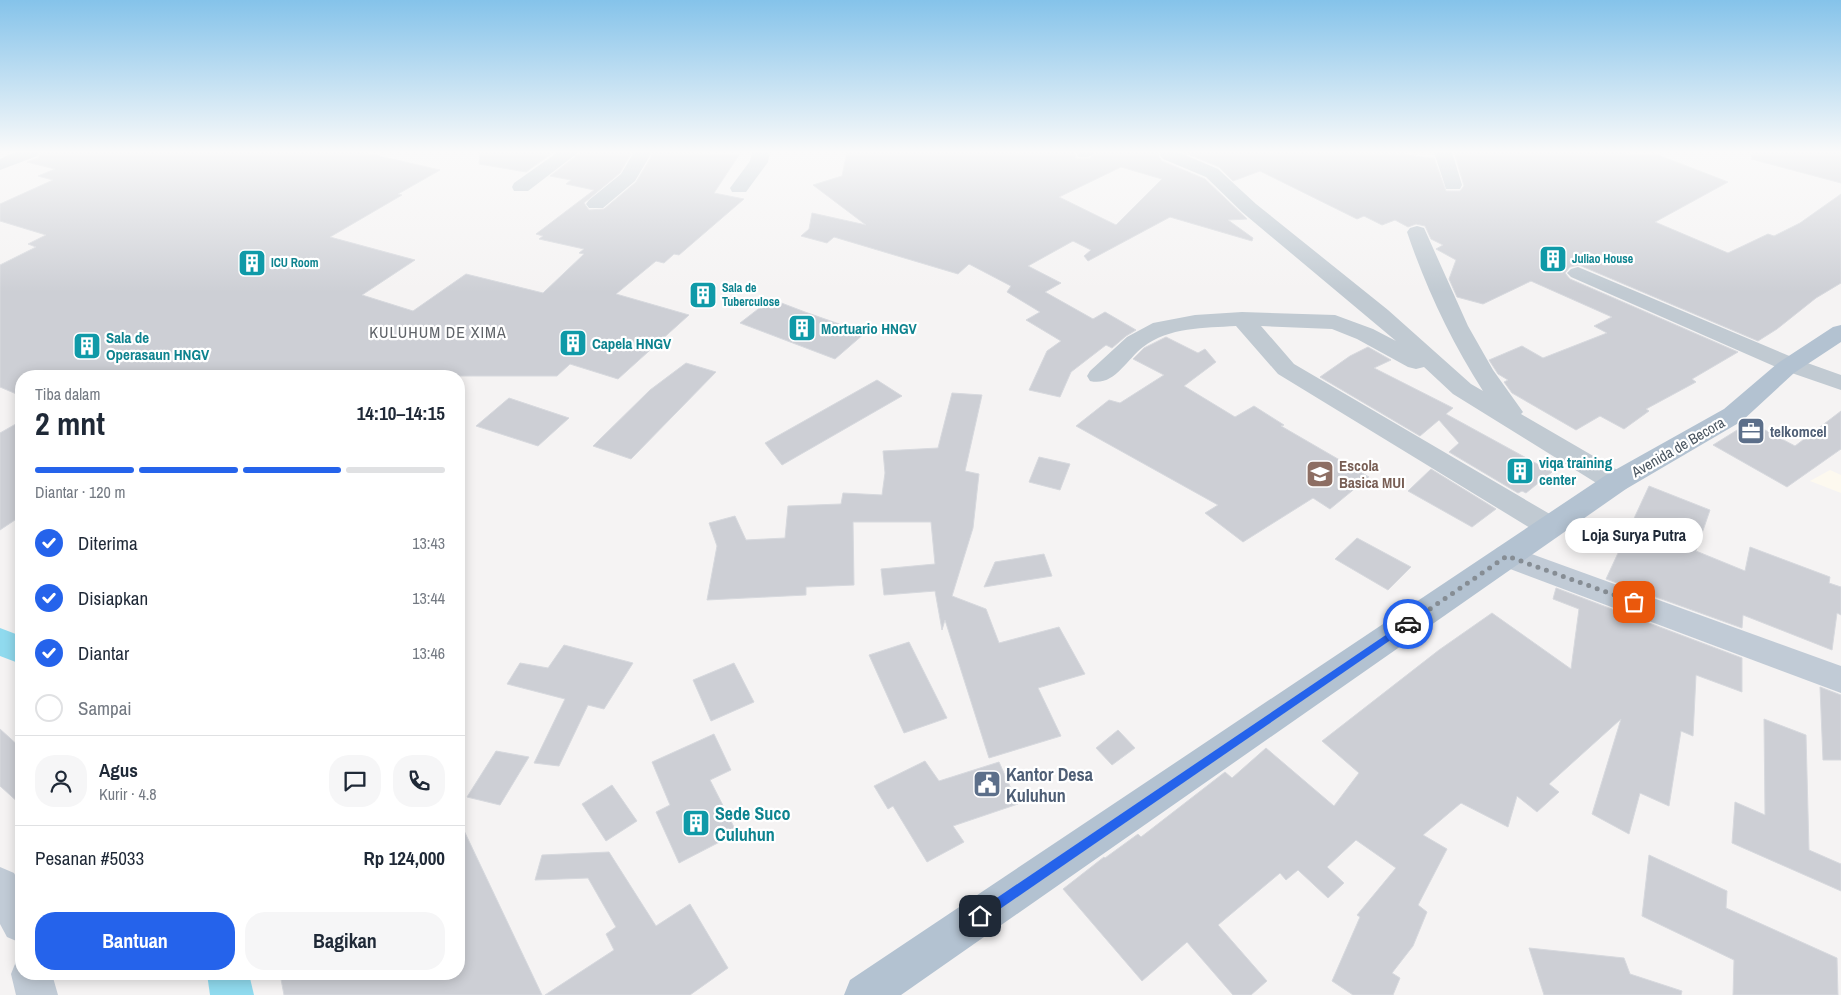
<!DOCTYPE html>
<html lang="id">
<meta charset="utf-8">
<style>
:root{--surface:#fff;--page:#f6f6f7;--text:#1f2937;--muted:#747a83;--line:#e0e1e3;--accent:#2563eb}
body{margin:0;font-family:"Archivo Narrow",sans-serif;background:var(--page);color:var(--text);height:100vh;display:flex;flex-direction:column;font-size:19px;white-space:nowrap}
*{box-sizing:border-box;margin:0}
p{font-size:16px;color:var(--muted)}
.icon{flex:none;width:28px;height:28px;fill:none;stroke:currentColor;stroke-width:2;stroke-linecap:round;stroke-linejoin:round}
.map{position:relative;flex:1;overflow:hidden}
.side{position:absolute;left:15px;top:370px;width:450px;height:610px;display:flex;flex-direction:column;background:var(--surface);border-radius:20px;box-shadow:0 2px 12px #0003}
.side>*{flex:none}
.pin{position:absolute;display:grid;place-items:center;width:42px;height:42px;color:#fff;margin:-21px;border-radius:10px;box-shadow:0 2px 8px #0006}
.courier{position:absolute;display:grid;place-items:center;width:50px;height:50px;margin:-25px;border:4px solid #2563eb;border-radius:50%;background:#fff;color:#222;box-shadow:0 1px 6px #0007}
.bubble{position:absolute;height:35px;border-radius:18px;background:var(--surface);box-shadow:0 2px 12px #0003;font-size:16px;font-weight:700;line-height:35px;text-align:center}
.overview em{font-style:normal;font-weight:700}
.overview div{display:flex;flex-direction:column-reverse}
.overview{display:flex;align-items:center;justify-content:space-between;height:85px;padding:0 20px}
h1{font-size:32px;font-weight:700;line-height:38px}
.bar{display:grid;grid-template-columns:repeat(4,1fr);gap:8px 5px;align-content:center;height:60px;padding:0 20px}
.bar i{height:6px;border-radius:4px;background:var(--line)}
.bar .on{background:var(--accent)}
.bar p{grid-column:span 4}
.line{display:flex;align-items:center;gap:12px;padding:0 20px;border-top:1px solid var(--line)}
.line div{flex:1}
.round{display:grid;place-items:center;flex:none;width:52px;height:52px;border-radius:20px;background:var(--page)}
ol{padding:0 20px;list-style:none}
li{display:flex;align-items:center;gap:15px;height:55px}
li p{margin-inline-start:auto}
li .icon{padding:5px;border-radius:50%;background:var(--accent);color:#fff;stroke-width:4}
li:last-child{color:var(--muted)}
li i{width:28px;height:28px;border:2px solid var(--line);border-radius:50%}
.primary-button{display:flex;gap:10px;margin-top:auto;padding:10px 20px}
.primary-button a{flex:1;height:58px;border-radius:20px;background:var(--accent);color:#fff;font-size:20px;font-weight:700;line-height:58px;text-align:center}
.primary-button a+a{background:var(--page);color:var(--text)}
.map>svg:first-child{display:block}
.commercial{fill:#fdf9ef}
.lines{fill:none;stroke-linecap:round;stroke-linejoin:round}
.canal{fill:#90daee;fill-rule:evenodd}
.building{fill:#cdcfd5;stroke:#d7d9de;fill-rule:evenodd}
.street{fill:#c1cad2;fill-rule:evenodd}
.secondary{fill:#c1cbd6;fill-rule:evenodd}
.primary{fill:#b3c2d1;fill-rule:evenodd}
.route{fill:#2563eb}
.done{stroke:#868d94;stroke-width:5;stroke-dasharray:0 9}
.labels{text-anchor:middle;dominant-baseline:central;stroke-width:4.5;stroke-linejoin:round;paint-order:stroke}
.far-culture-label{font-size:12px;font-weight:bold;fill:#0d838f;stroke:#fff;text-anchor:start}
.culture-label{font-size:15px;font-weight:bold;fill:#0d838f;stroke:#fff;text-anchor:start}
.service-label{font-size:15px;font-weight:bold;fill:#4e5e75;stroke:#fff;text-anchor:start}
.street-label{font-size:15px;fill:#4a5661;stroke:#fff}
.education-label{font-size:15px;font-weight:bold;fill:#785e54;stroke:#fff;text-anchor:start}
.neighbourhood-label{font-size:16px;letter-spacing:1px;fill:#5f6368;stroke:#fff}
.near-service-label{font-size:18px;font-weight:bold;fill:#4e5e75;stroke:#fff;text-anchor:start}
.near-culture-label{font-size:18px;font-weight:bold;fill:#0d838f;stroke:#fff;text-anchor:start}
</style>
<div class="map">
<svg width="1841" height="995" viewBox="0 0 1841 995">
<rect width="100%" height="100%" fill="#f5f3f3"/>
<!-- commercial -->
<path class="commercial" d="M1830 470 1841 475V493L1810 481Z"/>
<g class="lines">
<!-- canal -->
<g class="canal">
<path d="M0 628 21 636V664L0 656Z"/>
<path d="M207 974H249L254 995H210Z"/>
</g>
</g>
<!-- building -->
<g class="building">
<path d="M42 152H362L440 170 398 194 402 195 330 237 415 260 362 295 413 311 466 274 543 293 584 254 579 253 584 249 539 239 543 236 536 234 594 190 566 184 571 180 550 176 581 152H632L620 173 584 203 589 210 604 209 636 182 654 152 739 155 714 193 744 199 679 255 674 254 664 263 656 261 616 294 689 315 618 379 570 364 557 376H21V396L0 387V265L36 247 28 244 46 235 0 221V204L53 180 38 176 55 169 27 162 38 158Z"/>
<path d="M480 152H554L526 172 479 164Z"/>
<path d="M847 152H1074L1076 158 1083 159 1090 158 1097 152H1160L1158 155 1162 161 1205 179 1247 219 1228 220 1253 238 1252 241 1170 217 1088 261 1084 256 1091 250 1073 241 1028 266 1061 283 1045 292 1093 319 1105 312 1136 330 1126 336 1112 348 1106 345 1071 372 1060 397 1029 390 1047 351 1061 341 1026 320 1040 312 1007 292 1011 286 969 264 958 274 834 237 827 243 801 236 809 229 812 213 866 225 813 185 842 176ZM1121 167 1162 179 1116 225 1059 197Z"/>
<path d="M1183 152 1404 153V155L1434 158 1446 191H1460L1464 186 1454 152H1617L1647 156 1653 153 1728 182 1655 222 1728 253 1768 234 1774 236 1800 223 1841 194V283L1816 298 1777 329 1758 341 1579 265 1570 267 1565 273 1570 279 1738 352 1692 379 1696 382 1646 409 1649 411 1624 429 1600 416 1576 430 1512 393 1504 382 1508 380 1498 374 1489 360 1522 346 1543 358 1607 333 1594 326 1612 317 1531 281 1483 304 1457 297 1449 279 1456 260 1436 249 1443 245 1431 239 1425 226 1416 224 1408 227 1395 220 1382 225 1364 216 1357 219 1260 171 1233 181 1219 167Z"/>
<path d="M1752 152H1841V183L1751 159Z"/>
<path d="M771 299 805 312 865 333 835 359 740 323Z"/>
<path d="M1166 337 1198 353 1205 349 1216 362 1184 386 1235 417 1254 406 1284 425 1281 426 1369 477 1330 509 1313 498 1243 542 1205 513 1218 505 1076 426 1109 400 1120 403 1164 375 1133 359 1144 348Z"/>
<path d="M1368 347 1391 360 1374 368 1453 408 1446 414 1552 472 1526 493 1522 491 1518 493 1449 452 1459 443 1439 420 1420 436 1320 377 1350 356Z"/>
<path d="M686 363 716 372 631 459 593 446 650 390Z"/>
<path d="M877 380 902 396 782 465 765 443Z"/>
<path d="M952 393 982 395 965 471 979 474 973 528 952 596 986 609 999 643 1059 627 1085 674 1038 688 1061 736 989 758 945 620 942 630 935 591 884 595 881 569 935 564 931 522H853L854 585 806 587V595L707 600 717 546 709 523 735 516 746 540 785 538 788 506 841 504 843 493 882 495 885 473 883 451 938 448Z"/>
<path d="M509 398 569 418 538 446 476 426Z"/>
<path d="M1841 411V449L1787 487 1713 445 1750 422 1795 446Z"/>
<path d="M21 421V516L0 530V433Z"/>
<path d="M1039 457 1070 464 1060 490 1029 482Z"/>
<path d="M1431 469 1496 509 1472 527 1408 491Z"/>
<path d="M1649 486 1710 510 1696 551 1745 571 1750 547 1830 577 1829 583 1841 587V615L1837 613 1832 650 1743 615 1742 628 1606 579Z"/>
<path d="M1357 538 1411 567 1388 590 1335 559Z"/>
<path d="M1044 554 1052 576 984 587 995 562Z"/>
<path d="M1556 588 1742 658V692L1696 675 1693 736 1681 731 1669 806 1640 793 1629 834 1592 814 1621 719 1549 784 1559 792 1537 812 1517 796 1508 827 1461 803 1423 835 1447 849 1418 905 1427 912 1413 946 1392 973 1400 978 1393 995H1353L1332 981 1360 917 1357 915 1396 868 1356 840 1327 867 1344 883 1328 898 1298 870 1286 880 1280 873 1218 925 1267 981 1251 995H1233L1187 942 1142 981 1063 889 1104 857 1105 858 1138 834 1141 837 1225 772 1232 778 1266 748 1334 806 1359 773 1322 741 1439 650 1492 613 1571 669 1579 609 1553 599Z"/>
<path d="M909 642 947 718 904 733 869 655Z"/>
<path d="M564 645 633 663 604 709 588 705 559 766 534 763 565 699 507 684 520 663 548 668Z"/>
<path d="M734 663 754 702 711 721 693 680Z"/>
<path d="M1820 687 1841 695V760H1823Z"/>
<path d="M1764 719 1806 735 1809 850 1841 864V891L1732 843 1735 802 1765 815Z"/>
<path d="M0 729 21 748V805L0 786Z"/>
<path d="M1118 730 1135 748 1112 765 1096 748Z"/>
<path d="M714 734 731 770 710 780 737 833 679 863 656 812 670 805 652 762Z"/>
<path d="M496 751 529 757 500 805 467 797Z"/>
<path d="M925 761 939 781 999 762 1018 804 953 826 964 842 927 862 893 806 888 809 874 786Z"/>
<path d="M612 785 637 821 606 841 582 804Z"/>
<path d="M459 820 542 995H284L280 974H459Z"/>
<path d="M609 852 656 926 690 904 728 968 690 995H545L614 950 606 934 616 927 588 878 535 880 542 855Z"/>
<path d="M1649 855 1727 891 1726 908 1837 958 1838 995H1733L1734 960 1642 916Z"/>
<path d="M1529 948 1624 958 1630 974 1682 991 1681 995H1544Z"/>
</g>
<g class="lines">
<!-- street -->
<g class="street">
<path d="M15 152H40L37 156 0 170V159Z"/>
<path d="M558 152H579L528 191H514L512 187 514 183Z"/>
<path d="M634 152H652L635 181 603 208H589L586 204 589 200 621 174Z"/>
<path d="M752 152H770L768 162 746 192H732L730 188 750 161Z"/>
<path d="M1076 152H1095C1090 158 1085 158 1078 157Z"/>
<path d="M1162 152H1178L1218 169 1256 204 1388 310 1471 384 1483 391C1451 341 1426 288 1407 232L1410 228 1417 226 1424 228 1468 326 1493 370 1523 412 1521 414 1626 475 1630 482 1626 489 1616 491 1606 489 1453 394 1424 367 1416 369 1408 367 1357 339 1332 329 1261 326 1294 364 1560 520 1564 527 1560 534 1550 537 1540 534 1278 374 1236 326C1204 328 1169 327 1143 347 1126 360 1114 387 1090 381L1087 376 1090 371 1127 337 1153 323 1195 315 1242 312 1335 315 1373 329 1396 341 1242 212 1206 177 1163 159 1160 155Z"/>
<path d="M1434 152H1452L1462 185 1460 189H1446Z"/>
<path d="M1578 267 1799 360 1841 375V390L1783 370 1571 277 1567 273 1571 269Z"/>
</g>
<!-- secondary -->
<g class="secondary">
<path d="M1507 545 1841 666V693L1497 564 1492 556 1497 548Z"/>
<path d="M0 867 14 873 21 886V943L7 937 0 924Z"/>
<path d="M21 958V974H52L58 995H16L11 974 17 959Z"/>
</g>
<!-- primary -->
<path class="primary" d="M1841 325V342L1794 373 1742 421 1626 489 901 995H844L850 980 1606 475 1724 409 1778 363 1833 327Z"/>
</g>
<!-- sky -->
<linearGradient id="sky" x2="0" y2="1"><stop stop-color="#85c3ea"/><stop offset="0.52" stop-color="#fafafa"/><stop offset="1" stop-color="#fafafa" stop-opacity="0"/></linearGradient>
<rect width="1841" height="292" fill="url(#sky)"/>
<!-- route -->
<path class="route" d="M1408 620 1411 621V626L984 920H976V912Z"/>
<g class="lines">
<!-- done -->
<path class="done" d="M1408 624 1507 556 1634 602"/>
</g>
<!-- icons -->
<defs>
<symbol id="building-square" viewBox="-11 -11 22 22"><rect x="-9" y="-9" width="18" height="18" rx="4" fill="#0f9aa8" stroke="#fff"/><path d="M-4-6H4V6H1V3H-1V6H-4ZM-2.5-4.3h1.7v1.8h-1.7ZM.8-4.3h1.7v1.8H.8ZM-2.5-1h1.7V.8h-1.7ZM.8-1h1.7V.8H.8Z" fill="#fff"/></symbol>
<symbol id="office-square" viewBox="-11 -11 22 22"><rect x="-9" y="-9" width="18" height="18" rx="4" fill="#5c6f8a" stroke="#fff"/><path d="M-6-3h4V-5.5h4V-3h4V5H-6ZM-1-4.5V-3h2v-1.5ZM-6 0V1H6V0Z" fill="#fff"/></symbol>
<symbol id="school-square" viewBox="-11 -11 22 22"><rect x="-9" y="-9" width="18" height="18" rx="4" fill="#8d6e63" stroke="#fff"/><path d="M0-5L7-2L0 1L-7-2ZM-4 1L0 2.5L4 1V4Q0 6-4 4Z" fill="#fff"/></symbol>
<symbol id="civic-square" viewBox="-11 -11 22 22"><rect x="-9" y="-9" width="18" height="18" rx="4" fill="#5c6f8a" stroke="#fff"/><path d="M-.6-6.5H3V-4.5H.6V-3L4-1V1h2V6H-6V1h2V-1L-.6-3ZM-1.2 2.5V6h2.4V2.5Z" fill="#fff"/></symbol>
</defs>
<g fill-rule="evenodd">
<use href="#building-square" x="1537" y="243" width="32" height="32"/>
<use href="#building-square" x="236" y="247" width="32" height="32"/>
<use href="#building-square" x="687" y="279" width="32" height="32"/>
<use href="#building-square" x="786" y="312" width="32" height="32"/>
<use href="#building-square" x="557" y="327" width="32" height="32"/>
<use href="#building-square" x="71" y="330" width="32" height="32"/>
<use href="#office-square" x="1735" y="415" width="32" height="32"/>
<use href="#building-square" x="1504" y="455" width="32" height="32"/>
<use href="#school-square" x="1304" y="458" width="32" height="32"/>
<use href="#civic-square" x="971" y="768" width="32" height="32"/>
<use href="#building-square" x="680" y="807" width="32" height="32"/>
</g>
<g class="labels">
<!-- far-culture labels -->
<g class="far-culture-label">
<text x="1572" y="259">Juliao House</text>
<text x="271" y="263">ICU Room</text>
<text x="722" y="288">Sala de<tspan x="722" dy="14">Tuberculose</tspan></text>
</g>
<!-- culture labels -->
<g class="culture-label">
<text x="821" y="328">Mortuario HNGV</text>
<text x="106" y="337">Sala de<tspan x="106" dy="17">Operasaun HNGV</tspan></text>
<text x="592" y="343">Capela HNGV</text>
<text x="1539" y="462">viqa training<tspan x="1539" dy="17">center</tspan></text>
</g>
<!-- service labels -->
<g class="service-label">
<text x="1770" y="431">telkomcel</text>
</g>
<!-- street labels -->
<g class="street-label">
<text transform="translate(1678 447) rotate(-30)">Avenida de Becora</text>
</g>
<!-- education labels -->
<g class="education-label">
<text x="1339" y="465">Escola<tspan x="1339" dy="17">Basica MUI</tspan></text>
</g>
<!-- neighbourhood labels -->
<g class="neighbourhood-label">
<text x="438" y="332">KULUHUM DE XIMA</text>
</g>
<!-- near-service labels -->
<g class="near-service-label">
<text x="1006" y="774">Kantor Desa<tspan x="1006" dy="21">Kuluhun</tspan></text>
</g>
<!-- near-culture labels -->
<g class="near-culture-label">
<text x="715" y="813">Sede Suco<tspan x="715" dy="21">Culuhun</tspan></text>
</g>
</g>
</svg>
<div class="pin" style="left:1634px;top:602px;background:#ea580c"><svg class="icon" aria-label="bag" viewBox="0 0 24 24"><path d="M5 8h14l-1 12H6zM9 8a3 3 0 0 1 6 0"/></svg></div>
<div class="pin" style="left:980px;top:916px;background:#1f2937"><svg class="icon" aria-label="home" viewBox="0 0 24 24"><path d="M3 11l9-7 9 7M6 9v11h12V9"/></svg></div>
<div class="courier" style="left:1408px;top:624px"><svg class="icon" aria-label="car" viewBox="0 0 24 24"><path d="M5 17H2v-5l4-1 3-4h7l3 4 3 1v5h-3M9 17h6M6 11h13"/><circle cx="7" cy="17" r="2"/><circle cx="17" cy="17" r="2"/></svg></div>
<div class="bubble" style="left:1565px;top:518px;width:138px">Loja Surya Putra</div>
<section class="side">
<div class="overview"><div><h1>2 mnt</h1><p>Tiba dalam</p></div><em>14:10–14:15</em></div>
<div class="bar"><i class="on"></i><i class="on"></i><i class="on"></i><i></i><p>Diantar · 120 m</p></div>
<ol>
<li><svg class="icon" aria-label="check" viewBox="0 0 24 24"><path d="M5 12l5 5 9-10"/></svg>Diterima<p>13:43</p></li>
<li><svg class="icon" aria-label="check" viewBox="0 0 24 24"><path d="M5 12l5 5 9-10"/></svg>Disiapkan<p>13:44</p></li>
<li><svg class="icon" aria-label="check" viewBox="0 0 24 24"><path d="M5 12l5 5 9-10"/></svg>Diantar<p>13:46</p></li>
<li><i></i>Sampai</li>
</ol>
<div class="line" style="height:90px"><a class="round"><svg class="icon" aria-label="person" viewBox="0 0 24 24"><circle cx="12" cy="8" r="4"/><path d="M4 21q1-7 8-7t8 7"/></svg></a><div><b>Agus</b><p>Kurir · 4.8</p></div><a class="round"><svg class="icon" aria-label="chat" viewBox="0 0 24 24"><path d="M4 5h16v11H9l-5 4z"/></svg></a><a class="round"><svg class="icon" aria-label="phone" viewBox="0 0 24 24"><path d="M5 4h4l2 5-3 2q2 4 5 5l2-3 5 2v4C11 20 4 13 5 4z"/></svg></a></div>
<div class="line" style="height:65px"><div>Pesanan #5033</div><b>Rp 124,000</b></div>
<div class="primary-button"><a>Bantuan</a><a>Bagikan</a></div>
</section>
</div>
